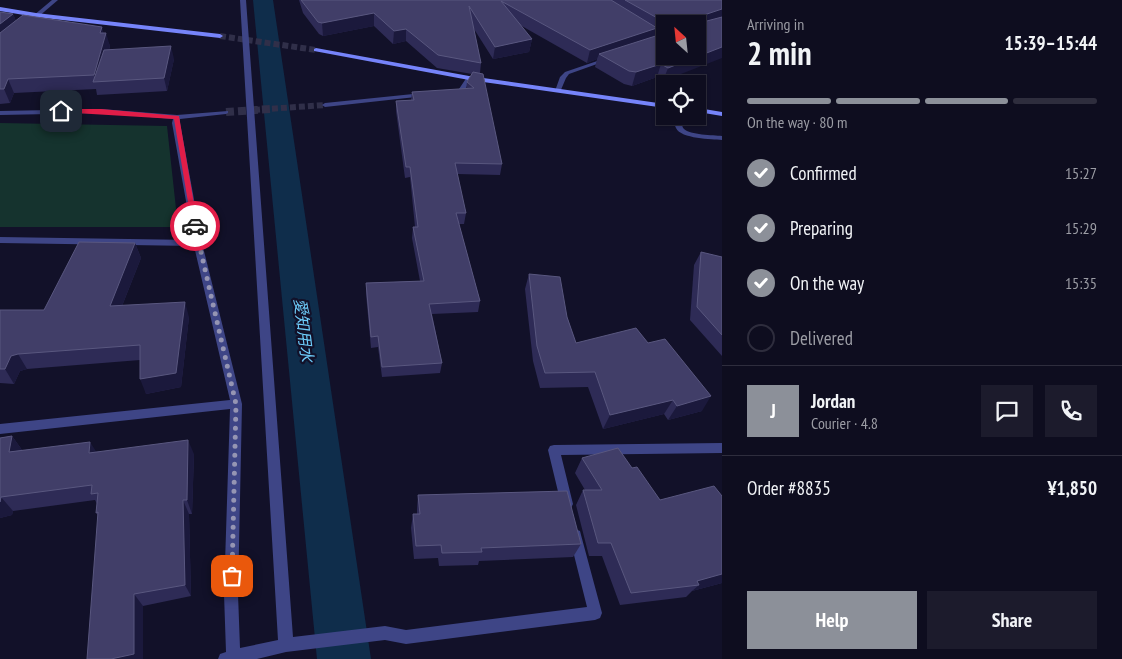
<!DOCTYPE html>
<meta charset="utf-8">
<style>
:root{--surface:#0e0d1f;--page:#1c1b2c;--text:#f1f3f6;--muted:#9b9ca4;--line:#2e2d3d;--accent:#8c9099}
body{margin:0;font-family:"PT Sans Narrow","Noto Sans JP",sans-serif;background:var(--page);color:var(--text);height:100vh;display:flex;flex-direction:column;font-size:19px;white-space:nowrap}
*{box-sizing:border-box;margin:0}
p{font-size:16px;color:var(--muted)}
.icon{flex:none;width:28px;height:28px;fill:none;stroke:currentColor;stroke-width:2;stroke-linecap:round;stroke-linejoin:round}
.map{position:relative;flex:1;overflow:hidden}
.sheet{display:flex;flex-direction:column;background:var(--surface);width:400px}
.sheet>*{flex:none}
.needle{width:32px;rotate:333deg}
.controls{position:absolute;left:656px;top:15px;display:grid;gap:10px}
.controls a{display:grid;place-items:center;width:50px;height:50px;border-radius:0px;background:var(--surface);box-shadow:0 1px 4px #0004,0 0 0 1px var(--line);font-size:25px}
.pin{position:absolute;display:grid;place-items:center;width:42px;height:42px;color:#fff;margin:-21px;border-radius:10px;box-shadow:0 2px 8px #0006}
.courier{position:absolute;display:grid;place-items:center;width:50px;height:50px;margin:-25px;border:4px solid #e11d48;border-radius:50%;background:#fff;color:#222;box-shadow:0 1px 6px #0007}
.summary em{font-style:normal;font-weight:700}
.summary div{display:flex;flex-direction:column-reverse}
.summary{display:flex;align-items:center;justify-content:space-between;height:85px;padding:0 25px}
h1{font-size:32px;font-weight:700;line-height:38px}
.bar{display:grid;grid-template-columns:repeat(4,1fr);gap:8px 5px;align-content:center;height:60px;padding:0 25px}
.bar i{height:6px;border-radius:4px;background:var(--line)}
.bar .selected{background:var(--accent)}
.bar p{grid-column:span 4}
.line{display:flex;align-items:center;gap:12px;padding:0 25px;border-top:1px solid var(--line)}
.line div{flex:1}
.round{display:grid;place-items:center;flex:none;width:52px;height:52px;border-radius:0px;background:var(--page)}
ol{padding:0 25px;list-style:none}
li{display:flex;align-items:center;gap:15px;height:55px}
li p{margin-inline-start:auto}
li .icon{padding:5px;border-radius:50%;background:var(--accent);color:#fff;stroke-width:4}
li:last-child{color:var(--muted)}
li i{width:28px;height:28px;border:2px solid var(--line);border-radius:50%}
.cta{display:flex;gap:10px;margin-top:auto;padding:10px 25px}
.cta a{flex:1;height:58px;border-radius:0px;background:var(--accent);color:#fff;font-size:20px;font-weight:700;line-height:58px;text-align:center}
.cta a+a{background:var(--page);color:var(--text)}
main{display:flex;flex:1;min-height:0}
.map>svg:first-child{display:block}
.green{fill:#15332e}
.lines{fill:none;stroke-linecap:round;stroke-linejoin:round}
.canal{fill:#0f2d4b;fill-rule:evenodd}
.street-tunnel-far1{stroke:#302f49;stroke-width:6;stroke-dasharray:6 3;stroke-linecap:butt}
.street-tunnel{stroke:#302f49;stroke-width:8;stroke-dasharray:8 4;stroke-linecap:butt}
.secondary-tunnel{stroke:#302f49;stroke-width:6;stroke-dasharray:6 3;stroke-linecap:butt}
.street{fill:#3e4586;fill-rule:evenodd}
.secondary{fill:#7684fa;fill-rule:evenodd}
.wall{fill:#2e2b56;fill-rule:evenodd}
.shaded-wall{fill:#1b193c}
.building{fill:#413e68;stroke:#59577f}
.route{fill:#e11d48}
.done{stroke:#9595b3;stroke-width:5;stroke-dasharray:0 9}
.labels{text-anchor:middle;dominant-baseline:central;stroke-width:4.5;stroke-linejoin:round;paint-order:stroke}
.water-label{font-size:16px;font-style:italic;fill:#6dccfa;stroke:#121129}
</style>
<main>
<div class="map">
<svg width="722" height="659" viewBox="0 0 722 659">
<rect width="100%" height="100%" fill="#121129"/>
<!-- green -->
<path class="green" d="M0 123 167 126 178 227H0Z"/>
<g class="lines">
<!-- canal -->
<path class="canal" d="M253 0H273L371 659H317Z"/>
<!-- street-tunnel-far1 -->
<path class="street-tunnel-far1" d="M254 110 325 105"/>
<!-- street-tunnel -->
<path class="street-tunnel" d="M226 112 271 109"/>
<!-- secondary-tunnel -->
<path class="secondary-tunnel" d="M220 36 316 50"/>
<!-- street -->
<g class="street">
<path d="M52 0H58L31 23H27V21Z"/>
<path d="M240 0H246L293 637 385 626 406 630 587 607 569 535 570 531 575 529 580 531 581 535 602 613 600 618 595 620 406 644 385 640 286 652 257 659H218L220 654 226 652 224 594 230 409 0 434V424L230 400 194 246 0 243V237L193 240 172 123 173 119 101 113 0 115V111L101 109 177 115 228 111V113L226 114 180 119V123L202 243 242 404 238 594 240 648 278 640Z"/>
<path d="M606 58 611 59 569 74 566 78 560 92 555 91 560 77 565 72Z"/>
<path d="M467 77 472 78 464 91 448 94V92L459 89Z"/>
<path d="M423 93 426 95 425 96 325 107 322 105 325 103Z"/>
<path d="M674 116H682C682 120 681 126 684 129 690 135 713 135 722 136V140C712 139 681 139 676 128 674 125 674 120 674 116Z"/>
<path d="M722 443V453L561 455 573 504 571 508 567 510 563 508 561 504 548 450 550 446 554 445Z"/>
</g>
<!-- secondary -->
<g class="secondary">
<path d="M0 7 36 13 220 34 223 36 220 38 36 17 0 11Z"/>
<path d="M316 48 469 76 665 104V108L469 80 314 51V49Z"/>
<path d="M698 108 722 112V116L698 112Z"/>
</g>
</g>
<!-- wall -->
<g class="wall">
<path d="M299 0H722L663 81 657 77 632 86 624 84 595 67 597 59 587 63 520 25 532 39 529 52 493 59 474 29 481 63 480 73 502 164 500 175 457 174 466 213 464 224H459L480 301 478 312 432 314 442 363 440 373 382 377 378 347 371 348 366 294V283L420 281 412 238 413 227H415L410 177 405 178 396 111V101L411 100 412 92 466 89 467 82 472 74 437 68 406 41 393 44 374 26 323 36 319 34 303 13ZM665 24H698L665 56ZM656 32 661 34 654 36Z"/>
<path d="M0 12 13 14 16 21 104 33 110 46 109 50 174 59 167 91 97 95 96 89 14 93 10 103 0 104Z"/>
<path d="M135 243 141 258 122 306 189 317 181 387 146 394 140 360 27 369 20 371 14 384 0 383V310H44Z"/>
<path d="M701 252 722 257V356L690 320 694 265Z"/>
<path d="M529 274 567 317 576 343 702 411 668 420 664 414 603 429 588 387 540 388 533 361 525 289Z"/>
<path d="M12 436 22 450 194 454 192 514H189L191 596 143 606V659L98 515 96 513 97 504 95 500 13 511 12 515 0 518V438Z"/>
<path d="M582 458 632 468 660 500 722 583 692 591 686 597 620 605 602 556H589L576 505 583 490H585L575 473Z"/>
<path d="M418 495 581 544 573 557 479 561 478 565 439 566 438 558 414 559 411 528 413 514H417V509Z"/>
</g>
<!-- shaded-wall -->
<g class="shaded-wall">
<path d="M722 9V19L698 28 701 16Z"/>
<path d="M374 13V26L323 36 322 23Z"/>
<path d="M13 14 18 26 0 42V24Z"/>
<path d="M102 27 105 38 106 33 110 46 100 81H96L94 75 100 33Z"/>
<path d="M657 28 653 40 599 54 597 59 587 63 590 50Z"/>
<path d="M406 29V41L393 44 394 31Z"/>
<path d="M532 39 529 52 493 59 495 47Z"/>
<path d="M171 46 174 59 167 91 164 78Z"/>
<path d="M722 47V58L663 81 668 68Z"/>
<path d="M661 64 657 77 632 86 636 72Z"/>
<path d="M8 79 14 93 10 103 4 89Z"/>
<path d="M135 243 141 258 116 321 110 306Z"/>
<path d="M185 302 189 317 181 387 146 394 140 379Z"/>
<path d="M18 354 27 369 20 371 14 384 5 369 11 356Z"/>
<path d="M711 396 702 411 668 420 677 406Z"/>
<path d="M673 400 664 414 603 429 610 415Z"/>
<path d="M12 436 22 450 9 452Z"/>
<path d="M188 440 194 454 192 514 187 500Z"/>
<path d="M90 442 99 456 89 453Z"/>
<path d="M1 497 13 511 12 515 0 518V502Z"/>
<path d="M183 500 189 514 191 596 185 585Z"/>
<path d="M722 574V583L692 591 699 585 697 581Z"/>
<path d="M134 594 143 606V659H111Z"/>
</g>
<!-- building -->
<g class="building">
<path d="M301 0H611L657 28 590 50 501 1 532 39 495 47 469 6 481 63 438 55 406 29 394 31 374 13 322 23 318 22Z"/>
<path d="M625 0H722V9L701 16V21L703 22 722 17V47L668 68 661 64 636 72 629 71 599 54 665 33V56H698V24H668Z"/>
<path d="M0 12 13 14 0 24Z"/>
<path d="M23 15 102 27 100 33H106L94 75 8 79 4 89H0V33Z"/>
<path d="M171 46 164 78 93 82 104 50Z"/>
<path d="M473 72 483 74 502 164 455 163 466 213H456L480 301 429 304 442 363 382 367 378 336 371 337 366 283 424 281 413 227H418L410 167H406L396 101 414 100 412 92 474 88 467 82Z"/>
<path d="M79 242 135 243 110 306 185 302 176 373 140 379V345L18 354 11 356 5 369H0V310H44Z"/>
<path d="M701 252 722 257V335L697 307Z"/>
<path d="M529 274 560 277 567 317 576 343 636 328 648 343 665 339 711 396 677 406 673 400 610 415 595 372 545 373 537 346Z"/>
<path d="M12 436 9 452 90 442 89 453 188 440 187 500H183L185 585 134 594V654L111 659H87L98 512 96 513 98 493 91 494 92 485 1 497 0 502V438Z"/>
<path d="M618 448 632 468 637 467 660 500 714 486 722 496V574L697 581 699 585 631 593 611 543H598L583 490H602L582 458Z"/>
<path d="M567 491 581 544 481 548 482 552 442 553 441 545 416 546 413 514H420L418 495Z"/>
</g>
<!-- route -->
<path class="route" d="M61 109H101L179 116 198 227 192 226 174 119 59 112Z"/>
<g class="lines">
<!-- done -->
<path class="done" d="M195 226 236 404 232 576"/>
</g>
<g class="labels">
<!-- water labels -->
<g class="water-label">
<text transform="translate(304 330) rotate(83)">愛知用水</text>
</g>
</g>
</svg>
<div class="controls">
<a><svg class="needle" viewBox="-14 -14 28 28"><path d="M0-13l5 13h-10z" fill="#e53935"/><path d="M0 13l5-13h-10z" fill="#9b9ca4"/></svg></a>
<a><svg class="icon" aria-label="locate" viewBox="0 0 24 24"><circle cx="12" cy="12" r="6"/><path d="M12 2v4M12 18v4M2 12h4M18 12h4"/></svg></a>
</div>
<div class="pin" style="left:232px;top:576px;background:#ea580c"><svg class="icon" aria-label="bag" viewBox="0 0 24 24"><path d="M5 8h14l-1 12H6zM9 8a3 3 0 0 1 6 0"/></svg></div>
<div class="pin" style="left:61px;top:111px;background:#1f2937"><svg class="icon" aria-label="home" viewBox="0 0 24 24"><path d="M3 11l9-7 9 7M6 9v11h12V9"/></svg></div>
<div class="courier" style="left:195px;top:226px"><svg class="icon" aria-label="car" viewBox="0 0 24 24"><path d="M5 17H2v-5l4-1 3-4h7l3 4 3 1v5h-3M9 17h6M6 11h13"/><circle cx="7" cy="17" r="2"/><circle cx="17" cy="17" r="2"/></svg></div>
</div>
<section class="sheet">
<div class="summary"><div><h1>2 min</h1><p>Arriving in</p></div><em>15:39–15:44</em></div>
<div class="bar"><i class="selected"></i><i class="selected"></i><i class="selected"></i><i></i><p>On the way · 80 m</p></div>
<ol>
<li><svg class="icon" aria-label="check" viewBox="0 0 24 24"><path d="M5 12l5 5 9-10"/></svg>Confirmed<p>15:27</p></li>
<li><svg class="icon" aria-label="check" viewBox="0 0 24 24"><path d="M5 12l5 5 9-10"/></svg>Preparing<p>15:29</p></li>
<li><svg class="icon" aria-label="check" viewBox="0 0 24 24"><path d="M5 12l5 5 9-10"/></svg>On the way<p>15:35</p></li>
<li><i></i>Delivered</li>
</ol>
<div class="line" style="height:90px"><b class="round" style="background:var(--accent);color:#fff">J</b><div><b>Jordan</b><p>Courier · 4.8</p></div><a class="round"><svg class="icon" aria-label="chat" viewBox="0 0 24 24"><path d="M4 5h16v11H9l-5 4z"/></svg></a><a class="round"><svg class="icon" aria-label="phone" viewBox="0 0 24 24"><path d="M5 4h4l2 5-3 2q2 4 5 5l2-3 5 2v4C11 20 4 13 5 4z"/></svg></a></div>
<div class="line" style="height:65px"><div>Order #8835</div><b>¥1,850</b></div>
<div class="cta"><a>Help</a><a>Share</a></div>
</section>
</main>
